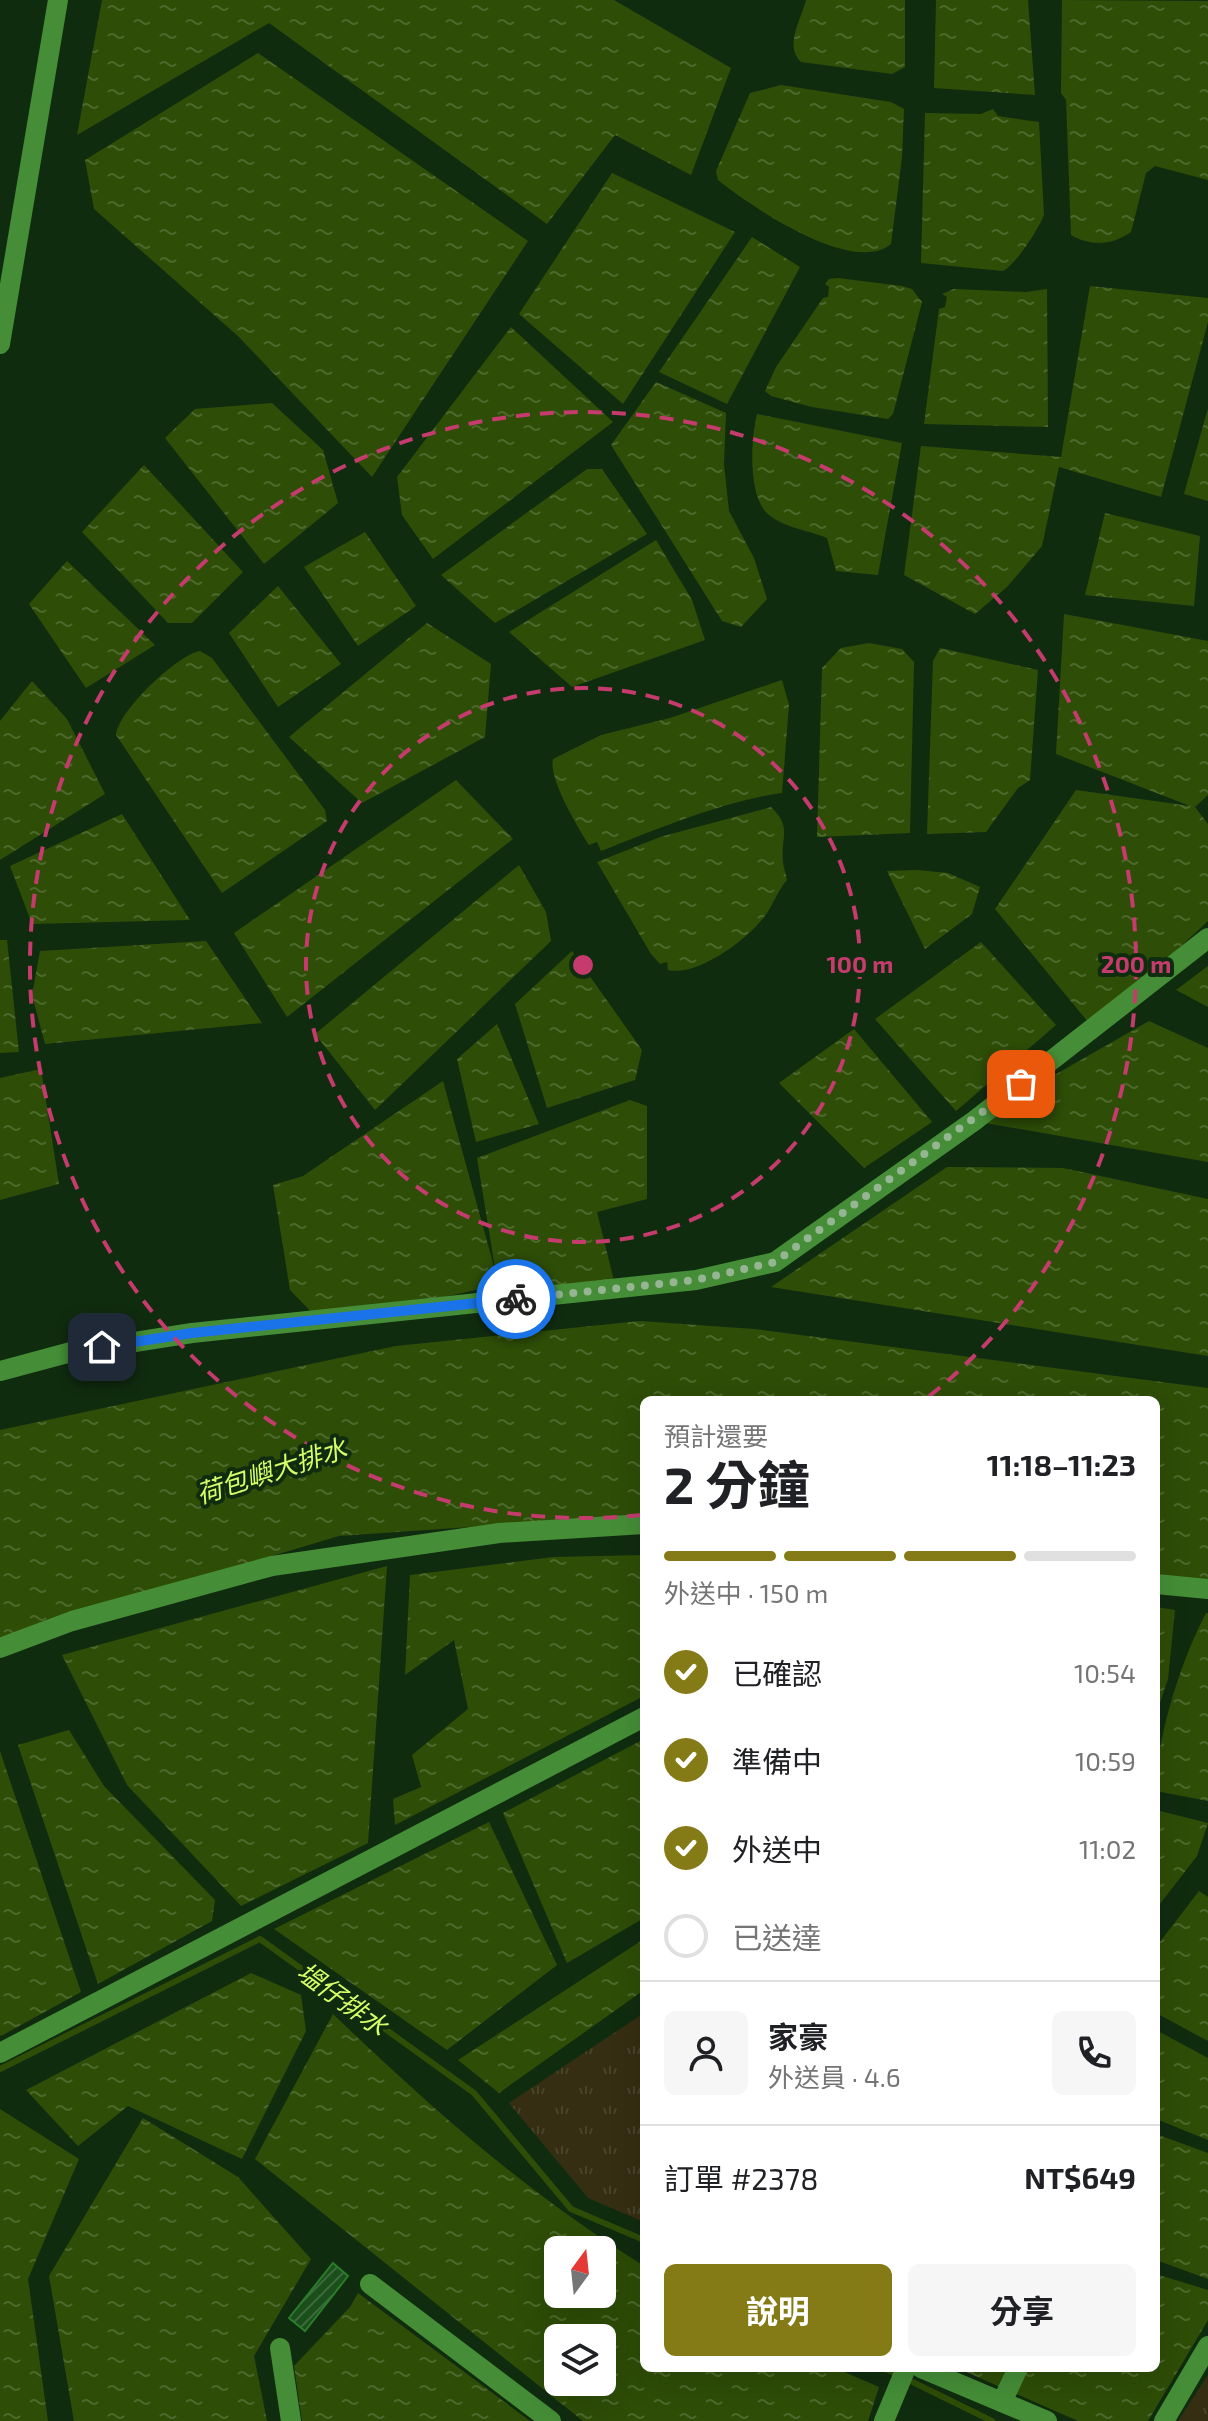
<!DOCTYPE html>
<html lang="zh-TW">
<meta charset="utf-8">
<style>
:root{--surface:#fff;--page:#f6f6f6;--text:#202124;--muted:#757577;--line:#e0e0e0;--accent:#847a16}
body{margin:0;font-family:"Exo 2","Noto Sans TC",sans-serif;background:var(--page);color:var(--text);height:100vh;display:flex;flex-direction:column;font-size:30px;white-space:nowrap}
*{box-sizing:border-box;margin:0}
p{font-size:26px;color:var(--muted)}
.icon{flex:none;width:44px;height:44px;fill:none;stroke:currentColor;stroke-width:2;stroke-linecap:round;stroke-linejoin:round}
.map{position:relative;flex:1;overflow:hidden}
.sheet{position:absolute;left:640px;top:1396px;width:520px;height:976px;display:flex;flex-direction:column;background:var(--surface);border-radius:12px;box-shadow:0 8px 32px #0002}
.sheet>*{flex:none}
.needle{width:52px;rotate:15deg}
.controls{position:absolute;left:544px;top:2236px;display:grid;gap:16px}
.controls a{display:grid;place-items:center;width:72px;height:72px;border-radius:12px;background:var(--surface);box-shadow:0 8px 32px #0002;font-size:40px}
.pin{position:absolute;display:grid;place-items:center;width:68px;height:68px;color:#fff;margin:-34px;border-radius:16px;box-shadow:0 4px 12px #0006}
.courier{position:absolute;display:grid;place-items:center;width:80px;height:80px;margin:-40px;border:6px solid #1a73e8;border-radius:50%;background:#fff;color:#222;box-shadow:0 2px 10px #0007}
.head em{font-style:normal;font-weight:700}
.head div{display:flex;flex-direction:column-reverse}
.head{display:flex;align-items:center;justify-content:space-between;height:136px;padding:0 24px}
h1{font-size:52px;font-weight:700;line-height:60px}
.bar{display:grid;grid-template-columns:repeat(4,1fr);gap:12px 8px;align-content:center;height:96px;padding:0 24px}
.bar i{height:10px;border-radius:6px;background:var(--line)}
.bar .selected{background:var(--accent)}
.bar p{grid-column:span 4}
.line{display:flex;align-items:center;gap:20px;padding:0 24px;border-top:2px solid var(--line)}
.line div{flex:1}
.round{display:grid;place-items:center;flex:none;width:84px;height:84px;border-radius:12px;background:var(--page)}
ol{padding:0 24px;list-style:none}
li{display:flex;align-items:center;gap:24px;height:88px}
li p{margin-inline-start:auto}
li .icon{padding:8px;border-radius:50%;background:var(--accent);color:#fff;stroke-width:4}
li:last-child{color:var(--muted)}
li i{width:44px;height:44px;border:4px solid var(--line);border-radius:50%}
.button{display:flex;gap:16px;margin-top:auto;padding:16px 24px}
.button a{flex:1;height:92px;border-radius:12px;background:var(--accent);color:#fff;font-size:32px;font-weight:700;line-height:92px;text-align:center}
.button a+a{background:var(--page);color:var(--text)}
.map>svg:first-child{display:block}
.grass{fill:url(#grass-tufts)}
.water{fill:url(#water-ripples);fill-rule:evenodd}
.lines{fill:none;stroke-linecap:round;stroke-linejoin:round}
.stream{stroke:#2e4d07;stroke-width:6}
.building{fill:url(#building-hatch);stroke:#2a7c2a;stroke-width:2}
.minor{stroke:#458e37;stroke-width:20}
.done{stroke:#95b593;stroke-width:8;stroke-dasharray:0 14.4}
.route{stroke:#1a73e8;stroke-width:10}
.ring{fill:none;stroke:#c63b6e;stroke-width:4;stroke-dasharray:14 10}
.labels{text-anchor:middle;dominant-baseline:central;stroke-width:8;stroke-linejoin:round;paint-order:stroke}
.water-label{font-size:26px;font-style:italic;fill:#d7ff68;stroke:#102c0f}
.centre{fill:#c63b6e;stroke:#102c0f;stroke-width:4}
.ring-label{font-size:24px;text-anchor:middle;font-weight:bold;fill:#c63b6e;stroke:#102c0f;stroke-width:8;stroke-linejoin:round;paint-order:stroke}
</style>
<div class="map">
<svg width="1208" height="2421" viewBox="0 0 1208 2421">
<defs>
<pattern id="grass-tufts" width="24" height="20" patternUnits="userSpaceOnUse" patternTransform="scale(2)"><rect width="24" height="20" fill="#362e12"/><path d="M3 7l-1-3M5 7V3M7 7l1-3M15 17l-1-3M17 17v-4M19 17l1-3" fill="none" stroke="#494329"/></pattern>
<pattern id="water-ripples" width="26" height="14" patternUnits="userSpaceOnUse" patternTransform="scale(2)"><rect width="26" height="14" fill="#2e4d07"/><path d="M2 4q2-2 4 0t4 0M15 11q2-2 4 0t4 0" fill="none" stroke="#4c682b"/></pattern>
<pattern id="building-hatch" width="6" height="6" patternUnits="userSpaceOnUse" patternTransform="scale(2)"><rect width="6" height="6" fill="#1a4e1a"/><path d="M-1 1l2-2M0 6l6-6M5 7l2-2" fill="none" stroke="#3b693b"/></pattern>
</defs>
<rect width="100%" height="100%" fill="#102c0f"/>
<!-- grass -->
<g class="grass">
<path d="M644 2013V2222L588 2198 509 2103Z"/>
<path d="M1208 2375V2421H1178Z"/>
</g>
<!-- water -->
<g class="water">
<path d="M102 0H614L731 68 691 175 615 135 547 224 269 23 77 135Z"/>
<path d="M806 0H905V67L892 74 801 62C784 46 801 20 806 0Z"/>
<path d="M936 0H1028L1035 95 934 88Z"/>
<path d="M1062 0 1208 1V180L1155 166 1146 173 1131 232C1112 245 1092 247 1071 235L1066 100 1061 93Z"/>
<path d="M258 53 528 241 372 477 239 337 94 209 85 160Z"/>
<path d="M781 85 891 102 904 109 902 157 891 244C853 276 750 206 718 180L716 171 750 93Z"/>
<path d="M993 109 998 116 1039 122 1044 215C1038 230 1016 264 1003 271L921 263 925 113 981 114Z"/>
<path d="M612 173 735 232 623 404 519 314Z"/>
<path d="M752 237 800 267 727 404 659 372Z"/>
<path d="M838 278 902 286 912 289 922 302 893 414 888 419 812 407 771 396 765 391 776 367 823 298 828 297 829 287 825 284 829 279Z"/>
<path d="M1090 286 1208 298V322L1161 497 1059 467 1042 546 1007 587 975 614 904 575 921 446 1061 457Z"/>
<path d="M954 289 1026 292 1047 289 1048 427 924 424 939 309 945 307 947 297 942 294Z"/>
<path d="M511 327 613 422 433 559 402 515 397 477Z"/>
<path d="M656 382 726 413 724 464 729 511 754 558 767 599 741 627 722 621 611 445Z"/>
<path d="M272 403 323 450 338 503 264 564 165 438 195 409Z"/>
<path d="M1208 408V501L1184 494Z"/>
<path d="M757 414 902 443 878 575 836 571 827 538C808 530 785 528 769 515 747 498 751 438 757 414Z"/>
<path d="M144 465 243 572 192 623H168L82 532Z"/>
<path d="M587 469H602L647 534 495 623 441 575Z"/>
<path d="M1105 513 1200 536 1194 606 1085 595Z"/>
<path d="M365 532 416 606 358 646 304 567Z"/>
<path d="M656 540 692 600 705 640 572 687 509 632Z"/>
<path d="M67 561 155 645 86 688 29 604Z"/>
<path d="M278 586 341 664 278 707 229 633Z"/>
<path d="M1064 614 1208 641V795L1195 807 1208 824V921L1093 1028 995 909 1076 790 1190 806 1056 754Z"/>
<path d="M427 623 491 664 485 737 362 803 289 737Z"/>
<path d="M869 643 902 649 914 662 910 833 817 837 822 668 841 648Z"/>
<path d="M940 648 1038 670 1030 780 1018 788 986 832 927 834 933 661Z"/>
<path d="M200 651 212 658 325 810 327 821 222 893 116 735C117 712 178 654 200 651Z"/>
<path d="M782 680 789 705 782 793C720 802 658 829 601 851L597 842 589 845C578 828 548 778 553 759L601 735 670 718Z"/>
<path d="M32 681 67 719 105 794 0 860V721Z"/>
<path d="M456 780 513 839 287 1017 234 933Z"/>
<path d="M771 807C793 828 780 838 783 861 783 867 786 873 787 880 777 891 773 906 764 917 747 940 697 977 668 970L667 962 660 964 651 954 597 862 660 837Z"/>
<path d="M122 814 190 920 32 924 10 866Z"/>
<path d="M519 865 546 912 551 941 375 1110 315 1034Z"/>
<path d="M917 870 948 873 980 887 972 914 925 949 887 871Z"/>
<path d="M0 940H7L19 1052 0 1053Z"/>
<path d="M206 941 262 1023 45 1044 32 995 40 951Z"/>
<path d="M981 942 1056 1025 956 1111 875 1019Z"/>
<path d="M572 951 642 1050 635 1080 547 1108 515 1004Z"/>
<path d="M1208 966V1007L1176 990Z"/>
<path d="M1149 1021 1208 1048V1162L974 1121Z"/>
<path d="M497 1024 539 1124 476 1142 457 1059Z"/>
<path d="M854 1029 932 1122 864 1168 779 1083Z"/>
<path d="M41 1069 59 1184 0 1200V1078Z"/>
<path d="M443 1081 496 1274 477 1158 630 1100 647 1106V1199L597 1212 617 1293 498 1285 323 1324 290 1290 273 1185 303 1176Z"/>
<path d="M947 1167 1063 1168 1208 1199V1356L771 1287Z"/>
<path d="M640 1321 754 1329 1208 1388V1582L1156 1577V1400H644V1515L339 1536 0 1637V1430L396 1346Z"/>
<path d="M644 1555V1696L395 1825 393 1799 421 1787 412 1755 468 1709 454 1640 405 1675 410 1575 553 1557Z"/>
<path d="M387 1566 368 1843 241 1906 127 1785 62 1655Z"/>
<path d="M1156 1607 1175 1610 1168 1679 1156 1715Z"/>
<path d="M1206 1613H1208V1801L1156 1791C1156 1737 1181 1661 1206 1613Z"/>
<path d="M69 1730 104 1786 215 1900 212 1921 98 1984 18 1745Z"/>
<path d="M644 1739V1918L567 1963 503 1813Z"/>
<path d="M0 1751 81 1992 1 2036 0 2035Z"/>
<path d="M1156 1810 1208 1823 1197 1856 1156 1909Z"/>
<path d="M489 1822 557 1965 447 2050 274 1929Z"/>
<path d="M1199 1891 1208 1897V2041L1156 2013V1947Z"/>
<path d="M644 1939V1990L499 2093 458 2060Z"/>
<path d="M251 1973 301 1995 306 2031 242 2159 128 2106 78 2146 26 2090Z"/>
<path d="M333 2014C431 2108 528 2194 644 2266V2368H835L879 2387 868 2421H583L255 2159ZM602 2250V2294H558V2250ZM602 2338V2382H558V2338Z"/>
<path d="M1156 2030 1208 2058V2140L1156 2119Z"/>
<path d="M0 2109 79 2159 28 2279 48 2421H0Z"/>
<path d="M143 2118 238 2177 311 2259 254 2356 267 2421H74L49 2276Z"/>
<path d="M1156 2134 1208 2153V2279L1156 2260Z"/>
<path d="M1156 2274 1208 2290V2320L1148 2421H1078L957 2368H1156Z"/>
<path d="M358 2293 530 2421H302L294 2366 350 2307Z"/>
</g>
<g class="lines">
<!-- stream -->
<g class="stream">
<path d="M0 2069 260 1939 474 2093 571 2209 644 2240"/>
<path d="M884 2368 992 2421"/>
</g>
</g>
<!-- building -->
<path class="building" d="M333 2263 348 2276 305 2331 289 2318Z"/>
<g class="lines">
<!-- minor -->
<g class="minor">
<path d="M0 344 58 0"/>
<path d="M0 1371 71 1352 192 1333 696 1280 775 1262 974 1121 1208 938"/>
<path d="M1156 1584 1208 1589"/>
<path d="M0 1648 72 1621 272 1566 499 1533 644 1524"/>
<path d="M0 2053 644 1717"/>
<path d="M370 2284 551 2421"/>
<path d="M280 2348 291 2421"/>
<path d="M921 2368 1047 2421"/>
<path d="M1002 2402 1018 2368"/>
<path d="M884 2421 906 2368"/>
<path d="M1164 2421 1208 2346"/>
</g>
</g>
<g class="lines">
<!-- done -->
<path class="done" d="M516 1299 696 1280 775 1262 1021 1084"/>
<!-- route -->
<path class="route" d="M102 1347 192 1333 516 1299"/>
</g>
<!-- distance rings -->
<g class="ring">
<circle cx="583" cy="965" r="277"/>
<path d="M641 1515A553 553 0 1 1 927 1398"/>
</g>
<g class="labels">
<!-- water labels -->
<g class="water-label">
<text transform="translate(271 1470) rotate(-18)">荷包嶼大排水</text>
<text transform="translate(343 1998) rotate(36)">塭仔排水</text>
</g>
</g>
<circle cx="583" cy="965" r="12" class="centre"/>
<g class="ring-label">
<text x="860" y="973">100 m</text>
<text x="1136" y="973">200 m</text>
</g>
</svg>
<div class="controls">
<a><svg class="needle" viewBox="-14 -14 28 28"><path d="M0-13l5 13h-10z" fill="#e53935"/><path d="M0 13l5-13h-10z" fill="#757577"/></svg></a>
<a><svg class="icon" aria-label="layers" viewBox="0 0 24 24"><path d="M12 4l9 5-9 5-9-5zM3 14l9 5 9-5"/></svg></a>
</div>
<div class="pin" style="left:1021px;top:1084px;background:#ea580c"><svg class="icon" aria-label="bag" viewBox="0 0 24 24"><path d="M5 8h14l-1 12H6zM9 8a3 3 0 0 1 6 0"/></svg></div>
<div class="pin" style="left:102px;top:1347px;background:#1f2937"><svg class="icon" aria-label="home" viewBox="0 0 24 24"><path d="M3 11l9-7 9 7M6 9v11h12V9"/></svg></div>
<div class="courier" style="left:516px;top:1299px"><svg class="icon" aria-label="bike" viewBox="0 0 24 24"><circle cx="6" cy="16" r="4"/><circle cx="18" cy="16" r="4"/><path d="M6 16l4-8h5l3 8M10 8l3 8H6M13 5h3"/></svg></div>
<section class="sheet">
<div class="head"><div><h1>2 分鐘</h1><p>預計還要</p></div><em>11:18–11:23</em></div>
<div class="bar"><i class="selected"></i><i class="selected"></i><i class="selected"></i><i></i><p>外送中 · 150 m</p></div>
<ol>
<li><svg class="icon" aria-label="check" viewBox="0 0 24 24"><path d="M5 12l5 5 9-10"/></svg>已確認<p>10:54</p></li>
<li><svg class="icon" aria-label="check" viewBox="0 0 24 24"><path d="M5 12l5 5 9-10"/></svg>準備中<p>10:59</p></li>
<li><svg class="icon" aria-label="check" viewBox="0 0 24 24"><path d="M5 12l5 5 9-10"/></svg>外送中<p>11:02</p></li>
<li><i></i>已送達</li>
</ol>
<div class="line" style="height:144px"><a class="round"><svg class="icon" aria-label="person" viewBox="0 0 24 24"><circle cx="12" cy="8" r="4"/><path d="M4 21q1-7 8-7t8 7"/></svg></a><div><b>家豪</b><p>外送員 · 4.6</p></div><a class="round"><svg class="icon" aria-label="phone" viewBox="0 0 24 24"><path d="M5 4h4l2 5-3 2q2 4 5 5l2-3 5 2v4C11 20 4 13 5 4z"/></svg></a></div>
<div class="line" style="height:104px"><div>訂單 #2378</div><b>NT$649</b></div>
<div class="button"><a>說明</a><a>分享</a></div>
</section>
</div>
